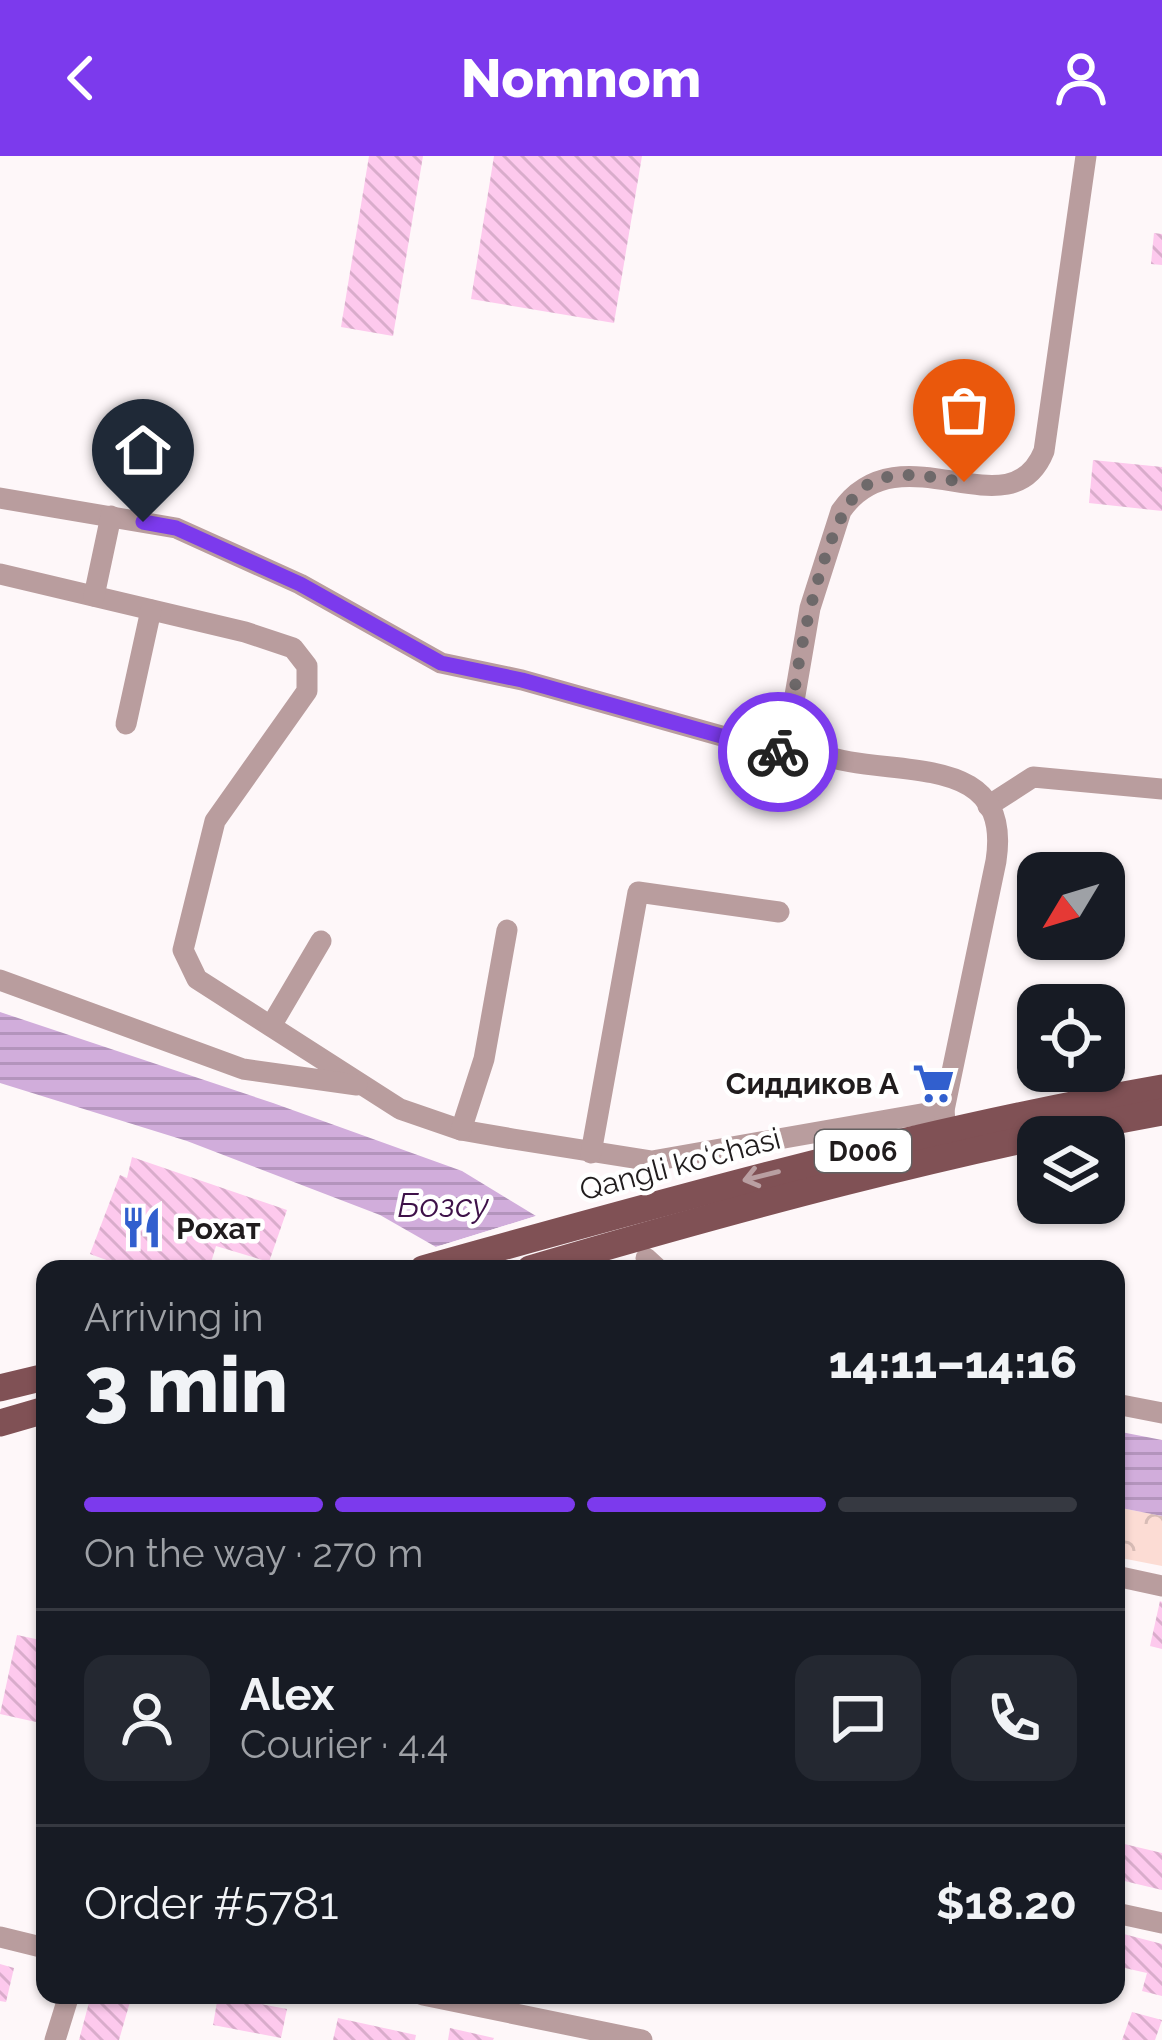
<!DOCTYPE html>
<meta charset="utf-8">
<style>
:root{--surface:#171b24;--page:#242831;--text:#f1f3f6;--muted:#9ea1a6;--line:#363941;--accent:#7c3aed}
body{margin:0;font-family:Raleway,sans-serif;background:var(--page);color:var(--text);height:100vh;display:flex;flex-direction:column;font-size:45px;white-space:nowrap}
*{box-sizing:border-box;margin:0}
p{font-size:39px;color:var(--muted)}
.icon{flex:none;width:66px;height:66px;fill:none;stroke:currentColor;stroke-width:2;stroke-linecap:round;stroke-linejoin:round}
.map{position:relative;flex:1;overflow:hidden}
.sheet{position:absolute;left:36px;top:1104px;width:1089px;height:744px;display:flex;flex-direction:column;background:var(--surface);border-radius:24px;box-shadow:0 3px 9px #0004}
.sheet>*{flex:none}
.needle{width:78px;rotate:232deg}
.tools{position:absolute;left:1017px;top:696px;display:grid;gap:24px}
.tools a{display:grid;place-items:center;width:108px;height:108px;border-radius:24px;background:var(--surface);box-shadow:0 3px 9px #0004;font-size:60px}
.pin{position:absolute;display:grid;place-items:center;width:102px;height:102px;color:#fff;margin:-123px -51px;border-radius:50% 50% 50% 0;rotate:-45deg;box-shadow:0 0 12px #0007}
.pin .icon{rotate:45deg}
.courier{position:absolute;display:grid;place-items:center;width:120px;height:120px;margin:-60px;border:9px solid #7c3aed;border-radius:50%;background:#fff;color:#222;box-shadow:0 3px 15px #0007}
.headline em{font-style:normal;font-weight:800}
.headline div{display:flex;flex-direction:column-reverse}
.headline{display:flex;align-items:center;justify-content:space-between;height:204px;padding:0 48px}
h1{font-size:78px;font-weight:800;line-height:90px}
.bar{display:grid;grid-template-columns:repeat(4,1fr);gap:18px 12px;align-content:center;height:144px;padding:0 48px}
.bar i{height:15px;border-radius:9px;background:var(--line)}
.bar .current{background:var(--accent)}
.bar p{grid-column:span 4}
.line{display:flex;align-items:center;gap:30px;padding:0 48px;border-top:3px solid var(--line)}
.line div{flex:1}
.round{display:grid;place-items:center;flex:none;width:126px;height:126px;border-radius:24px;background:var(--page)}
header{display:flex;justify-content:space-between;align-items:center;height:156px;padding:0 48px;background:var(--accent);color:#fff;font-size:54px;font-weight:800}
.map>svg:first-child{display:block}
.park{fill:url(#park-crowns)}
.water{fill:url(#water-rules)}
.pier{fill:#fef7f9}
.building{fill:url(#building-back-hatch)}
.lines{fill:none;stroke-linecap:round;stroke-linejoin:round}
.minor{stroke:#b99d9e;stroke-width:21}
.major{stroke:#805155;stroke-width:27}
.oneway{stroke:#b99fa2}
.done{stroke:#6e696a;stroke-width:12;stroke-dasharray:0 21.6}
.route{stroke:#7c3aed;stroke-width:15}
.labels{text-anchor:middle;dominant-baseline:central;stroke-width:9;stroke-linejoin:round;paint-order:stroke}
.shield{fill:#fff;stroke:#636061;stroke-width:3}
.shield-label{font-size:27px;font-weight:bold;fill:#201c1d}
.poi-label{font-size:30px;font-weight:bold;fill:#201c1d;stroke:#fff;text-anchor:end}
.street-label{font-size:30px;fill:#201c1d;stroke:#fff}
.water-label{font-size:33px;font-style:italic;fill:#3e1149;stroke:#fff}
</style>
<header><svg class="icon" aria-label="back" viewBox="0 0 24 24"><path d="M15 5l-7 7 7 7"/></svg>Nomnom<svg class="icon" aria-label="person" viewBox="0 0 24 24"><circle cx="12" cy="8" r="4"/><path d="M4 21q1-7 8-7t8 7"/></svg></header>
<div class="map">
<svg width="1162" height="1884" viewBox="0 0 1162 1884">
<defs>
<pattern id="park-crowns" width="20" height="18" patternUnits="userSpaceOnUse" patternTransform="scale(3)"><rect width="20" height="18" fill="#fcdcd4"/><path d="M2 6a3 3 0 1 1 6 0M12 15a3 3 0 1 1 6 0" fill="none" stroke="#d8bcb6"/></pattern>
<pattern id="water-rules" width="6" height="5" patternUnits="userSpaceOnUse" patternTransform="scale(3)"><rect width="6" height="5" fill="#d1addb"/><path d="M0 2.5h6" fill="none" stroke="#b394bc"/></pattern>
<pattern id="building-back-hatch" width="6" height="6" patternUnits="userSpaceOnUse" patternTransform="scale(3)"><rect width="6" height="6" fill="#fdc9ed"/><path d="M-1 5l2 2M0 0l6 6M5-1l2 2" fill="none" stroke="#d9accb"/></pattern>
</defs>
<rect width="100%" height="100%" fill="#fef7f9"/>
<!-- park -->
<path class="park" d="M1116 1351 1162 1360V1410L1116 1401Z"/>
<!-- water -->
<g class="water">
<path d="M0 856 273 947 462 1015 536 1060 436 1091 380 1059 187 985 0 927Z"/>
<path d="M1116 1275 1162 1284V1360L1116 1351Z"/>
</g>
<!-- pier -->
<path class="pier" d="M536 1060 541 1062 538 1066 438 1097 429 1093Z"/>
<!-- building -->
<g class="building">
<path d="M369 0H423L393 180 341 171Z"/>
<path d="M494 0H642L614 167 471 143Z"/>
<path d="M1154 77 1162 78V109L1151 108Z"/>
<path d="M1093 304 1162 311V355L1089 347Z"/>
<path d="M132 1001 287 1054 269 1106 216 1090 209 1113H131L90 1098 120 1019 127 1022Z"/>
<path d="M1160 1445 1162 1446V1493L1150 1490Z"/>
<path d="M17 1479 45 1485V1568L0 1558Z"/>
<path d="M1116 1686 1162 1697V1734L1116 1723Z"/>
<path d="M1116 1776 1162 1788V1840L1142 1835 1147 1817 1116 1810Z"/>
<path d="M0 1808 14 1812 6 1846 0 1845Z"/>
<path d="M91 1839H132L119 1884H79Z"/>
<path d="M218 1840 287 1853 281 1882 213 1869Z"/>
<path d="M1132 1856 1162 1864 1155 1884H1122Z"/>
<path d="M338 1862 416 1879 415 1884H333Z"/>
<path d="M450 1872 494 1882 493 1884H448Z"/>
</g>
<g class="lines">
<!-- minor -->
<g class="minor">
<path d="M0 342 176 372 300 428 441 507 522 524 782 597 803 586"/>
<path d="M0 418 245 476 293 492 307 510V535L215 665 183 794 197 823 400 953 461 974 513 983 652 1005 944 954"/>
<path d="M94 440 111 360"/>
<path d="M126 568 151 454"/>
<path d="M988 650 1033 621 1162 633"/>
<path d="M0 824 243 913 357 929"/>
<path d="M271 870 321 785"/>
<path d="M945 965 944 954 996 705C1014 588 881 626 816 596L799 579 793 551 810 452 841 355C900 270 1010 380 1044 295L1086 0"/>
<path d="M461 974 484 903 507 774"/>
<path d="M591 997 638 736 779 756"/>
<path d="M646 1102 658 1113"/>
<path d="M1116 1248 1162 1257"/>
<path d="M1116 1420 1162 1430"/>
<path d="M1116 1757 1162 1767"/>
<path d="M0 1781 45 1792"/>
<path d="M423 1839 642 1884"/>
<path d="M55 1884 69 1839"/>
</g>
<!-- major -->
<g class="major">
<path d="M423 1113C667 1045 912 976 1162 932"/>
<path d="M530 1113C738 1052 948 995 1162 956"/>
<path d="M0 1232 45 1221"/>
<path d="M0 1267 45 1254"/>
</g>
</g>
<!-- one-way arrows -->
<defs><path id="oneway-shaft" d="M-6 0H5M1.5-3L5.5 0L1.5 3" fill="none" stroke-width="1.6" stroke-linecap="round" stroke-linejoin="round" transform="scale(3)"/></defs>
<use class="oneway" href="#oneway-shaft" transform="translate(761 1020) rotate(166)"/>
<g class="lines">
<!-- done -->
<path class="done" d="M778 596 803 586C797 575 792 565 793 551 796 503 826 358 864 331 894 310 931 322 964 326"/>
<!-- route -->
<path class="route" d="M143 366 176 372 300 428 441 507 522 524 778 596"/>
</g>
<!-- icons -->
<defs>
<symbol id="supermarket-bare" viewBox="-9 -9 18 18"><path d="M-6-5.5h2.5l.6 2H6L4.5 2H-2.5L-4.4-4H-6ZM-1.5 3.2a1.3 1.3 0 1 0 .1 0ZM3 3.2a1.3 1.3 0 1 0 .1 0Z" fill="#315fce" stroke="#fff" stroke-width="2.5" paint-order="stroke"/></symbol>
<symbol id="restaurant-bare" viewBox="-9 -9 18 18"><path d="M-5-6h1v4h1v-4h1v4h1v-4h1v5L-1.5 .5V6h-2V.5L-5-1ZM5-6V6H3V1.5H1.5Q1.5-4 5-6Z" fill="#315fce" stroke="#fff" stroke-width="2.5" paint-order="stroke"/></symbol>
</defs>
<g fill-rule="evenodd">
<use href="#supermarket-bare" x="904" y="898" width="59" height="59"/>
<use href="#restaurant-bare" x="112" y="1042" width="59" height="59"/>
</g>
<g class="labels">
<!-- shield labels -->
<rect class="shield" x="815" y="974" width="96" height="42" rx="9"/>
<g class="shield-label">
<text x="863" y="995">D006</text>
</g>
<!-- poi labels -->
<g class="poi-label">
<text x="899" y="927">Сиддиков А</text>
<text x="176" y="1072" text-anchor="start">Рохат</text>
</g>
<!-- street labels -->
<g class="street-label">
<text transform="translate(680 1008) rotate(-15)">Qangli ko‘chasi</text>
</g>
<!-- water labels -->
<g class="water-label">
<text x="443" y="1049">Бозсу</text>
</g>
</g>
</svg>
<div class="tools">
<a><svg class="needle" viewBox="-14 -14 28 28"><path d="M0-13l5 13h-10z" fill="#e53935"/><path d="M0 13l5-13h-10z" fill="#9ea1a6"/></svg></a>
<a><svg class="icon" aria-label="locate" viewBox="0 0 24 24"><circle cx="12" cy="12" r="6"/><path d="M12 2v4M12 18v4M2 12h4M18 12h4"/></svg></a>
<a><svg class="icon" aria-label="layers" viewBox="0 0 24 24"><path d="M12 4l9 5-9 5-9-5zM3 14l9 5 9-5"/></svg></a>
</div>
<div class="pin" style="left:964px;top:326px;background:#ea580c"><svg class="icon" aria-label="bag" viewBox="0 0 24 24"><path d="M5 8h14l-1 12H6zM9 8a3 3 0 0 1 6 0"/></svg></div>
<div class="pin" style="left:143px;top:366px;background:#1f2937"><svg class="icon" aria-label="home" viewBox="0 0 24 24"><path d="M3 11l9-7 9 7M6 9v11h12V9"/></svg></div>
<div class="courier" style="left:778px;top:596px"><svg class="icon" aria-label="bike" viewBox="0 0 24 24"><circle cx="6" cy="16" r="4"/><circle cx="18" cy="16" r="4"/><path d="M6 16l4-8h5l3 8M10 8l3 8H6M13 5h3"/></svg></div>
<section class="sheet">
<div class="headline"><div><h1>3 min</h1><p>Arriving in</p></div><em>14:11–14:16</em></div>
<div class="bar"><i class="current"></i><i class="current"></i><i class="current"></i><i></i><p>On the way · 270 m</p></div>
<div class="line" style="height:216px"><a class="round"><svg class="icon" aria-label="person" viewBox="0 0 24 24"><circle cx="12" cy="8" r="4"/><path d="M4 21q1-7 8-7t8 7"/></svg></a><div><b>Alex</b><p>Courier · 4.4</p></div><a class="round"><svg class="icon" aria-label="chat" viewBox="0 0 24 24"><path d="M4 5h16v11H9l-5 4z"/></svg></a><a class="round"><svg class="icon" aria-label="phone" viewBox="0 0 24 24"><path d="M5 4h4l2 5-3 2q2 4 5 5l2-3 5 2v4C11 20 4 13 5 4z"/></svg></a></div>
<div class="line" style="height:156px"><div>Order #5781</div><b>$18.20</b></div>
</section>
</div>
